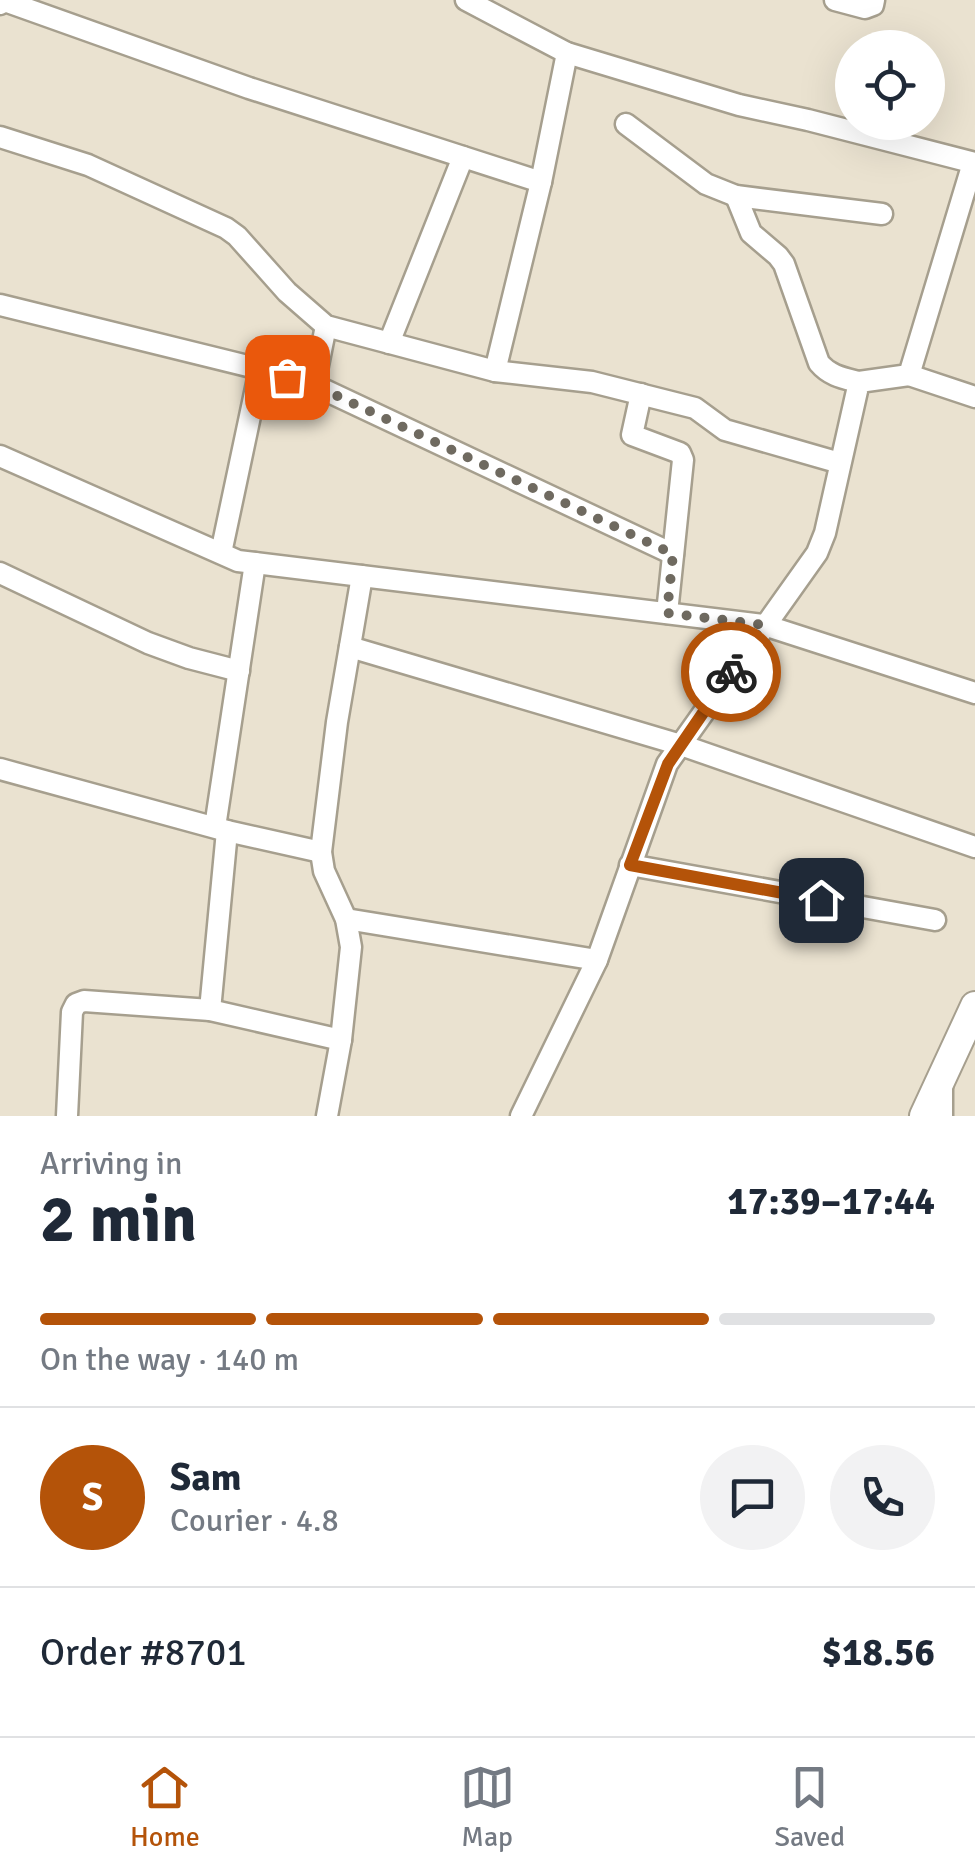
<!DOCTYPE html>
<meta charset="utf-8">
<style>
:root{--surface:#fff;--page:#f2f2f3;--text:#1f2937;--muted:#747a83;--line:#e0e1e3;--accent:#b45309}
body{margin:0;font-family:Signika,sans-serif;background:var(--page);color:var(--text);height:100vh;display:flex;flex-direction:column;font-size:38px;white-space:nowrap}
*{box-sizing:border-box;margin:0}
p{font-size:32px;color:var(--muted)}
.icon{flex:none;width:55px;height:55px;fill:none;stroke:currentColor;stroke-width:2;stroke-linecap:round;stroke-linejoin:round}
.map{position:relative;height:1116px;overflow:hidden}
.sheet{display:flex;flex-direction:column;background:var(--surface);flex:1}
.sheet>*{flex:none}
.controls{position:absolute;left:835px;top:30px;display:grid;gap:20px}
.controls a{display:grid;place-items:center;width:110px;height:110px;border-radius:50%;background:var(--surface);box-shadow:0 10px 40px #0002;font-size:50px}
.pin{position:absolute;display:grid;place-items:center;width:85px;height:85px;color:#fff;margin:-42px;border-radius:20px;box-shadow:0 5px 15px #0006}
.courier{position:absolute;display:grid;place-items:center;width:100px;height:100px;margin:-50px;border:8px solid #b45309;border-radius:50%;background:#fff;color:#222;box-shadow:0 2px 12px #0007}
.overview em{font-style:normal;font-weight:700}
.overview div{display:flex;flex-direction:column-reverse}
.overview{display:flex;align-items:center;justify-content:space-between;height:170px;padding:0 40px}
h1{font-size:65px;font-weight:700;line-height:75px}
.bar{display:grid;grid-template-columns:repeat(4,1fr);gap:15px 10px;align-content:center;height:120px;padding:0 40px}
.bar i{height:12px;border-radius:8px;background:var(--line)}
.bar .on{background:var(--accent)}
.bar p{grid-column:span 4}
.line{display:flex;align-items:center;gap:25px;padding:0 40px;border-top:2px solid var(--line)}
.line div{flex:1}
.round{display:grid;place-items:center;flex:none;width:105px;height:105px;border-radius:52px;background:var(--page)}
.tab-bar{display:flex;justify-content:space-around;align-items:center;height:140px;border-top:2px solid var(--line);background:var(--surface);font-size:28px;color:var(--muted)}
.tab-bar a{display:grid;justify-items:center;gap:5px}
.tab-bar .on{color:var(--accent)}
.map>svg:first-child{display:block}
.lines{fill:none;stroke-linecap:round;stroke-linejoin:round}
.street-casing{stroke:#a69f8e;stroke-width:25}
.secondary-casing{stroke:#a69f8e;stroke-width:32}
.street{stroke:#fff;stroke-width:20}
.secondary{stroke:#fff;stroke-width:28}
.done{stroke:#6f6a60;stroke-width:10;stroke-dasharray:0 18}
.route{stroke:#b45309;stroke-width:12}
</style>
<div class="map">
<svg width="975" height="1116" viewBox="0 0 975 1116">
<rect width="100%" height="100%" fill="#eae2d0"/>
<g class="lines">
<defs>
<g id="street">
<path d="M466 0 567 53 739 105 808 120 975 163"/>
<path d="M835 0 865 8 873 5 874 0"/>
<path d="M0 4 2 0 249 88 541 182"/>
<path d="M626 124 706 184 736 196 882 214"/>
<path d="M0 137 88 165 226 228 237 236 287 292 326 326 495 371 592 382 695 408 725 430 840 463"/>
<path d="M736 196 751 233 778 256 784 264 819 363C830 376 843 378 859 382"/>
<path d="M0 305 260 369 314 385 326 326"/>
<path d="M389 343 463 157"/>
<path d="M495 371 541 182 567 53"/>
<path d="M909 375 975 397"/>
<path d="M314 385 673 554"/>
<path d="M641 394 632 435 680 453 683 460 667 613"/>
<path d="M0 456 238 561 764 625 975 693"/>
<path d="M221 553 260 369"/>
<path d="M0 573 148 643 189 658 239 671"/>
<path d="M350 647 681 745 975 847"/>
<path d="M0 769 227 831 321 852"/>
<path d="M215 827 255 563"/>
<path d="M630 865 935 920"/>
<path d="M346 919 597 960"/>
<path d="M210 1010 227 831"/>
<path d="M942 1083V1116"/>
<path d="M67 1116 72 1012 76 1004 84 1001 210 1010 341 1040"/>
<path d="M327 1116 341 1040 351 947 346 919 324 871 321 852 337 722 362 576"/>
<path d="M521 1116 597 960 667 764 817 553 825 533 859 382 909 375 973 163"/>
</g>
<path id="secondary" d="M924 1116 975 1006"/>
</defs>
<!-- street casing -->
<use href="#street" class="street-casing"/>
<!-- secondary casing -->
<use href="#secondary" class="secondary-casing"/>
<!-- street -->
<use href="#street" class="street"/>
<!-- secondary -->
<use href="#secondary" class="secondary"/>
</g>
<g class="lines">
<!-- done -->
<path class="done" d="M287 377 314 385 673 554 667 613 764 625 731 672"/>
<!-- route -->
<path class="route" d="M731 672 668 764 630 865 821 900"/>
</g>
</svg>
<div class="controls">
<a><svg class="icon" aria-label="locate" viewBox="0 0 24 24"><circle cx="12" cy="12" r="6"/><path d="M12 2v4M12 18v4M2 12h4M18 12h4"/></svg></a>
</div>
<div class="pin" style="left:287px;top:377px;background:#ea580c"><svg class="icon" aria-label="bag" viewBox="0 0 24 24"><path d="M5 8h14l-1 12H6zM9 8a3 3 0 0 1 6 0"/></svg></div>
<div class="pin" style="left:821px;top:900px;background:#1f2937"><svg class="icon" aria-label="home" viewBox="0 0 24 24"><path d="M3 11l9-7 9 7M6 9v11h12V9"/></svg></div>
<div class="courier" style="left:731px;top:672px"><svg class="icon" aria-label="bike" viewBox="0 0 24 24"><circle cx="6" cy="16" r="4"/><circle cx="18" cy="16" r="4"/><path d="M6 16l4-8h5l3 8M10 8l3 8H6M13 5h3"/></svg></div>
</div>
<section class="sheet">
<div class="overview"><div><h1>2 min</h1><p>Arriving in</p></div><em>17:39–17:44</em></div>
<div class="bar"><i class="on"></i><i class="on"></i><i class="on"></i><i></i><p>On the way · 140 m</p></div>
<div class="line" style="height:180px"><b class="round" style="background:var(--accent);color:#fff">S</b><div><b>Sam</b><p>Courier · 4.8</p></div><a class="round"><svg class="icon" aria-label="chat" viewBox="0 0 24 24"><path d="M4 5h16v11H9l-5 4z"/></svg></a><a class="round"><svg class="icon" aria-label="phone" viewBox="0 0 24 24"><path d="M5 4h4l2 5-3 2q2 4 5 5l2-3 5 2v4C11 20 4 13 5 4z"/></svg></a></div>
<div class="line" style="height:130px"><div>Order #8701</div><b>$18.56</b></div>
</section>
<nav class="tab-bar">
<a class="on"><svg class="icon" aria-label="home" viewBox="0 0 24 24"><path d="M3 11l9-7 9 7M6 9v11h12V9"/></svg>Home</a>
<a><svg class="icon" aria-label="map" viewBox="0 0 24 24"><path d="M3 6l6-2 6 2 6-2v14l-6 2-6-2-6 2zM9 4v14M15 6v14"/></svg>Map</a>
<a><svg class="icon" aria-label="saved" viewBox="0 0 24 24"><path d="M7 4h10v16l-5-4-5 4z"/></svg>Saved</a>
</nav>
